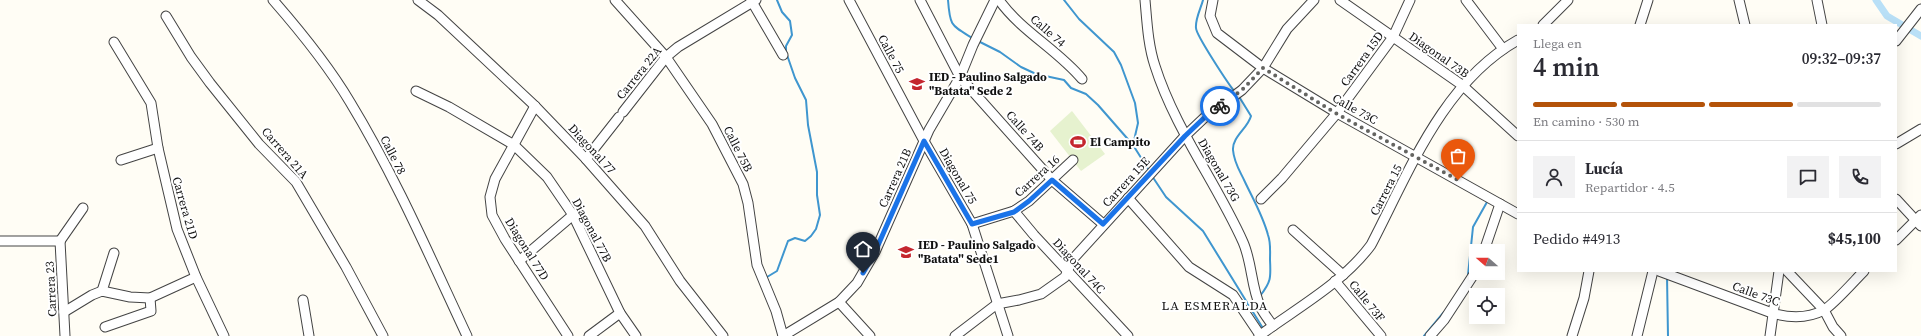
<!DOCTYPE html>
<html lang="es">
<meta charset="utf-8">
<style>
:root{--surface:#fff;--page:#f2f2f3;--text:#2b2b33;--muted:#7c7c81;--line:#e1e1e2;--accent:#b45309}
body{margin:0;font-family:"Source Serif 4",serif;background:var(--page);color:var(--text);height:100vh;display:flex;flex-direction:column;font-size:15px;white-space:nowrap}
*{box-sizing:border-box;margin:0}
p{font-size:13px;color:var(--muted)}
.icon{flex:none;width:22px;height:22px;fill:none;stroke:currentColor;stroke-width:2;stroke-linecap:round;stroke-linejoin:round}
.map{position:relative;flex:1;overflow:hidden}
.panel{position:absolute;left:1517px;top:24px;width:380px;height:248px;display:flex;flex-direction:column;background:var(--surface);border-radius:0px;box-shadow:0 4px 16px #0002}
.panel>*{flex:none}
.needle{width:26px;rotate:290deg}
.fabs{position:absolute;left:1469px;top:244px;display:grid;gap:8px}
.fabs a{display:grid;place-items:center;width:36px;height:36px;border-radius:0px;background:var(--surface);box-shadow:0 4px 16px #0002;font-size:20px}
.pin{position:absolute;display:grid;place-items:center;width:34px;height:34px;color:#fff;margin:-41px -17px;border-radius:50% 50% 50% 0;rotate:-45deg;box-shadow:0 0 4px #0007}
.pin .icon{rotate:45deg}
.courier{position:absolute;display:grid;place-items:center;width:40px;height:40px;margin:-20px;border:3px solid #1a73e8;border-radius:50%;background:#fff;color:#222;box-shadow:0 1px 5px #0007}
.summary em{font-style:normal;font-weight:600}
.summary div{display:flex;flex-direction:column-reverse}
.summary{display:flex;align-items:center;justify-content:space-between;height:68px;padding:0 16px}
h1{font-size:26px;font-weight:600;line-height:30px}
.bar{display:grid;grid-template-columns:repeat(4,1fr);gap:6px 4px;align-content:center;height:48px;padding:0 16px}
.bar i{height:5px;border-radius:3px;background:var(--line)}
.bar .current{background:var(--accent)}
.bar p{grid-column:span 4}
.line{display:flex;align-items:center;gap:10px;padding:0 16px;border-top:1px solid var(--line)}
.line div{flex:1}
.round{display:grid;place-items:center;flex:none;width:42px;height:42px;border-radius:0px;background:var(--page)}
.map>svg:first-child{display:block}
.pitch{fill:#e6f2cf}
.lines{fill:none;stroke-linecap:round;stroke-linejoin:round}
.stream{stroke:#3f96cf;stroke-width:2}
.canal{stroke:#b9e0f7;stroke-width:7}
.minor-casing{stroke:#444;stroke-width:11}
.minor{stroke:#fff;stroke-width:9}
.done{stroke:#646461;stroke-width:4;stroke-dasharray:0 7.2}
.route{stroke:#1a73e8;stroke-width:5}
.labels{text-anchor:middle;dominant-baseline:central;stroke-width:4;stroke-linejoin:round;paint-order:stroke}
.street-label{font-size:12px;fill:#111;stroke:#fff}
.poi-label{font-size:12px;font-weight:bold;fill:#111;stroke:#fff;text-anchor:start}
.neighbourhood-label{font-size:13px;letter-spacing:1px;fill:#111;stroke:#fff}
</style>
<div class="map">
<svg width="1921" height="336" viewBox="0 0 1921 336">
<rect width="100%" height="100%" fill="#fffdf5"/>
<!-- pitch -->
<path class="pitch" d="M1072 111 1105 154 1081 171 1050 131Z"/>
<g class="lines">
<!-- stream -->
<g class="stream">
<path d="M948 0C950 27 951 25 974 39"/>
<path d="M1064 0 1079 19 1114 52 1121 65 1135 103 1138 123 1133 145"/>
<path d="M1203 0C1201 8 1195 19 1196 28 1196 35 1229 85 1235 92"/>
<path d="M978 41 1000 52 1021 67 1036 74 1064 80 1071 88 1086 94 1098 105 1133 145 1150 172"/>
<path d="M1238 95 1251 116C1248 128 1232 137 1233 150 1234 163 1240 171 1245 182 1253 199 1263 216 1268 235 1271 243 1270 251 1270 260 1271 278 1271 282 1260 296"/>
<path d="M1152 176 1166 197 1203 231 1264 330"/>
<path d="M1468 275 1473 227 1487 202"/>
<path d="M1667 276 1668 336"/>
<path d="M767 277 777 271 788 241 795 238 805 241 811 236 816 229 820 215 817 195V172L808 125 806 100 795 78 786 52V46L792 35 790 21 782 12 777 0"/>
<path d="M1250 308 1256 301"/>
<path d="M1424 336 1444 312"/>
</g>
<!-- canal -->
<path class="canal" d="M1876 0 1887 16 1921 36"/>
<defs>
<g id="minor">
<path d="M273 0C301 32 328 65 350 102 395 176 430 257 467 336"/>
<path d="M418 0 438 15 535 106 586 159 645 226 680 281 723 336"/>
<path d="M615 0 666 57 712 124 743 184 748 203 757 265 776 311 783 336"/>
<path d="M751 0 783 55"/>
<path d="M849 0 924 141 972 224 1008 336"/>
<path d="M920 0 960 77 1052 180 1103 224"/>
<path d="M999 0C1021 31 1058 50 1082 79"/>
<path d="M1145 0C1147 22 1148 45 1155 66 1175 129 1216 182 1243 242 1252 262 1251 286 1260 306 1263 313 1269 320 1273 326"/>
<path d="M1213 0 1210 16 1217 33 1263 68 1337 113 1518 214"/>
<path d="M1340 0 1462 85 1518 136"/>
<path d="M1466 0 1503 49"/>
<path d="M1739 0 1745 25"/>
<path d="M1817 0 1822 25"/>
<path d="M166 16 191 57 210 83 259 144 296 182 346 267 383 336"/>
<path d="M1543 25 1568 0"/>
<path d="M1640 25 1648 0"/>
<path d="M1896 41 1921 9"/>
<path d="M114 42 151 103 158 148 177 229 196 277 224 336"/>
<path d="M416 91 449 107 514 145 547 177 573 215 620 313 636 336"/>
<path d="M535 106 495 179 490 197 492 215 505 239 568 336"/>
<path d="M623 112 666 57 678 47 756 0"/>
<path d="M1896 144 1921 129"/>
<path d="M586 159 619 117"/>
<path d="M121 160 158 148"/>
<path d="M1128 198 1189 267 1233 295 1260 335"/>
<path d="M1261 199 1282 178 1337 113 1393 37 1410 0"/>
<path d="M1896 199 1921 226"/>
<path d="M1014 211 1034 235 1128 336"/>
<path d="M972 224 1014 211 1029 201 1073 160"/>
<path d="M1293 230 1343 275"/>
<path d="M1896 240 1921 215"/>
<path d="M0 241H60"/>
<path d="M60 241 65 336"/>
<path d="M60 241 83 208"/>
<path d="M1484 251 1500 204"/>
<path d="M519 261 573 215"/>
<path d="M1659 271 1772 313C1789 318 1807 319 1824 310 1833 305 1855 280 1864 271"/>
<path d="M1787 271 1824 310 1833 327 1841 336"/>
<path d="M1335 281 1381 336"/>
<path d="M102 291 114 253"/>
<path d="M303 300 309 336"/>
<path d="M839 302 870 336"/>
<path d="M64 312 92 295 102 291 130 297 150 298 196 277"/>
<path d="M105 327 151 311 150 298"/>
<path d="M589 336 620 313"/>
<path d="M783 336 839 302 857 283 875 252 929 130 960 77 973 45 995 0"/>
<path d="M955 336 997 304 1019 300 1041 294 1065 277 1072 260 1185 136 1204 118 1242 90 1263 68 1287 29 1314 0"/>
<path d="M1259 336C1297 308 1343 283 1371 245 1409 172 1443 82 1518 40"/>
<path d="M1430 336 1444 320 1476 271"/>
<path d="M1572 336 1584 298 1589 271"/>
<path d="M1637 336 1653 271"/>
<path d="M1770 336 1779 271"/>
</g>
</defs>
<!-- minor casing -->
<use href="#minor" class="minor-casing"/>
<!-- minor -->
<use href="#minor" class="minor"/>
</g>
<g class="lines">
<!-- done -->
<path class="done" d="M1220 106 1242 90 1263 68 1337 114 1458 180"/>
<!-- route -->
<path class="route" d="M863 273 875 252 924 141 972 224 1014 212 1029 201 1052 180 1103 224 1185 136 1204 118 1220 106"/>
</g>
<!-- icons -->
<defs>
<symbol id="school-bare" viewBox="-9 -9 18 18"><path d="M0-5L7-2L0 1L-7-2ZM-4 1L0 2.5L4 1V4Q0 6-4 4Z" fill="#c4262e" stroke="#fff" stroke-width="2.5" paint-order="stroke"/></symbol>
<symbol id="stadium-bare" viewBox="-9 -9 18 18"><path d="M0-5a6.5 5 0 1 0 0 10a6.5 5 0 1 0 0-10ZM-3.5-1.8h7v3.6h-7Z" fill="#c4262e" stroke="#fff" stroke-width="2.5" paint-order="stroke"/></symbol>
</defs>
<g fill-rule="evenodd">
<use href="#school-bare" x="906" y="73" width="22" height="22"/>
<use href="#stadium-bare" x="1067" y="131" width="22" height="22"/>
<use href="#school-bare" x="895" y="241" width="22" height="22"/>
</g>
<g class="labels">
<!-- street labels -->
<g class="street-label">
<text transform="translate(1048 31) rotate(41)">Calle 74</text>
<text transform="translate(891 54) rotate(62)">Calle 75</text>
<text transform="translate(1439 55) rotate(35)">Diagonal 73B</text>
<text transform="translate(1362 59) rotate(-54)">Carrera 15D</text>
<text transform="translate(639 73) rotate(-51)">Carrera 22A</text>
<text transform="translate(1355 109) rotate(29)">Calle 73C</text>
<text transform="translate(1025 131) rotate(48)">Calle 74B</text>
<text transform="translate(592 149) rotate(47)">Diagonal 77</text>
<text transform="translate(738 149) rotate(63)">Calle 75B</text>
<text transform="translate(285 153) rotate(49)">Carrera 21A</text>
<text transform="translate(393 155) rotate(63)">Calle 78</text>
<text transform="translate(1219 170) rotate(60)">Diagonal 73G</text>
<text transform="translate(958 176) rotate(60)">Diagonal 75</text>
<text transform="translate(1037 176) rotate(-42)">Carrera 16</text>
<text transform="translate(895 178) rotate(-66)">Carrera 21B</text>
<text transform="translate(1126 182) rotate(-47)">Carrera 15E</text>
<text transform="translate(1386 190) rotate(-63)">Carrera 15</text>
<text transform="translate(185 208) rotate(74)">Carrera 21D</text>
<text transform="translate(592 230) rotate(62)">Diagonal 77B</text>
<text transform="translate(527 249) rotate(58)">Diagonal 77D</text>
<text transform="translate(1079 266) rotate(47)">Diagonal 74C</text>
<text transform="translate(51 289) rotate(-93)">Carrera 23</text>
<text transform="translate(1756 294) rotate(20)">Calle 73C</text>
<text transform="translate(1367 301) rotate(51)">Calle 73F</text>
</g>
<!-- poi labels -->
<g class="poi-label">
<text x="929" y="77">IED - Paulino Salgado<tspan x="929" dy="14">"Batata" Sede 2</tspan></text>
<text x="1090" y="142">El Campito</text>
<text x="918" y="245">IED - Paulino Salgado<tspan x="918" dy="14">"Batata'' Sede1</tspan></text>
</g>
<!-- neighbourhood labels -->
<g class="neighbourhood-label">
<text x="1215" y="305">LA ESMERALDA</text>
</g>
</g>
</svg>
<div class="fabs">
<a><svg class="needle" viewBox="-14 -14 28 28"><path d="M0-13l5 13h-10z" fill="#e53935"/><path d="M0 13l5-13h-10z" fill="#7c7c81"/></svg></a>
<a><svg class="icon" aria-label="locate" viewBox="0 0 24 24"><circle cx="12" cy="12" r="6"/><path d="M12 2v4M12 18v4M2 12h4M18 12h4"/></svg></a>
</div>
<div class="pin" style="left:1458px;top:180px;background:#ea580c"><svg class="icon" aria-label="bag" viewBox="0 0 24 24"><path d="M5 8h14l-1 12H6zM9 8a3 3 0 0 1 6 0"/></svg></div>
<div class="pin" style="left:863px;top:273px;background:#1f2937"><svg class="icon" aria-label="home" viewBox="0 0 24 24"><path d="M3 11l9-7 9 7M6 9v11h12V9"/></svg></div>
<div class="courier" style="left:1220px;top:106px"><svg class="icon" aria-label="bike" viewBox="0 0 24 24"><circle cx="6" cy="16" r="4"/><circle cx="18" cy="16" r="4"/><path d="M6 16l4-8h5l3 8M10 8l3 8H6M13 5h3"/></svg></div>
<section class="panel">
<div class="summary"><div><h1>4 min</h1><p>Llega en</p></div><em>09:32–09:37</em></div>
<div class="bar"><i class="current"></i><i class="current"></i><i class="current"></i><i></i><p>En camino · 530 m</p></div>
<div class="line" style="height:72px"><a class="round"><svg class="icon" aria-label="person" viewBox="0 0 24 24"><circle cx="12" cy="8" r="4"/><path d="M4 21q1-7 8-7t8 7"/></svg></a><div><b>Lucía</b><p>Repartidor · 4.5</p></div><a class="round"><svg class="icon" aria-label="chat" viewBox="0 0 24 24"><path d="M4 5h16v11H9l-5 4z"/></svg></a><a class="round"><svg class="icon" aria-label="phone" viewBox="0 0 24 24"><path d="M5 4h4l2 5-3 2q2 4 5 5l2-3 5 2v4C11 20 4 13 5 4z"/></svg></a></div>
<div class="line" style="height:52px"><div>Pedido #4913</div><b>$45,100</b></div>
</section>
</div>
